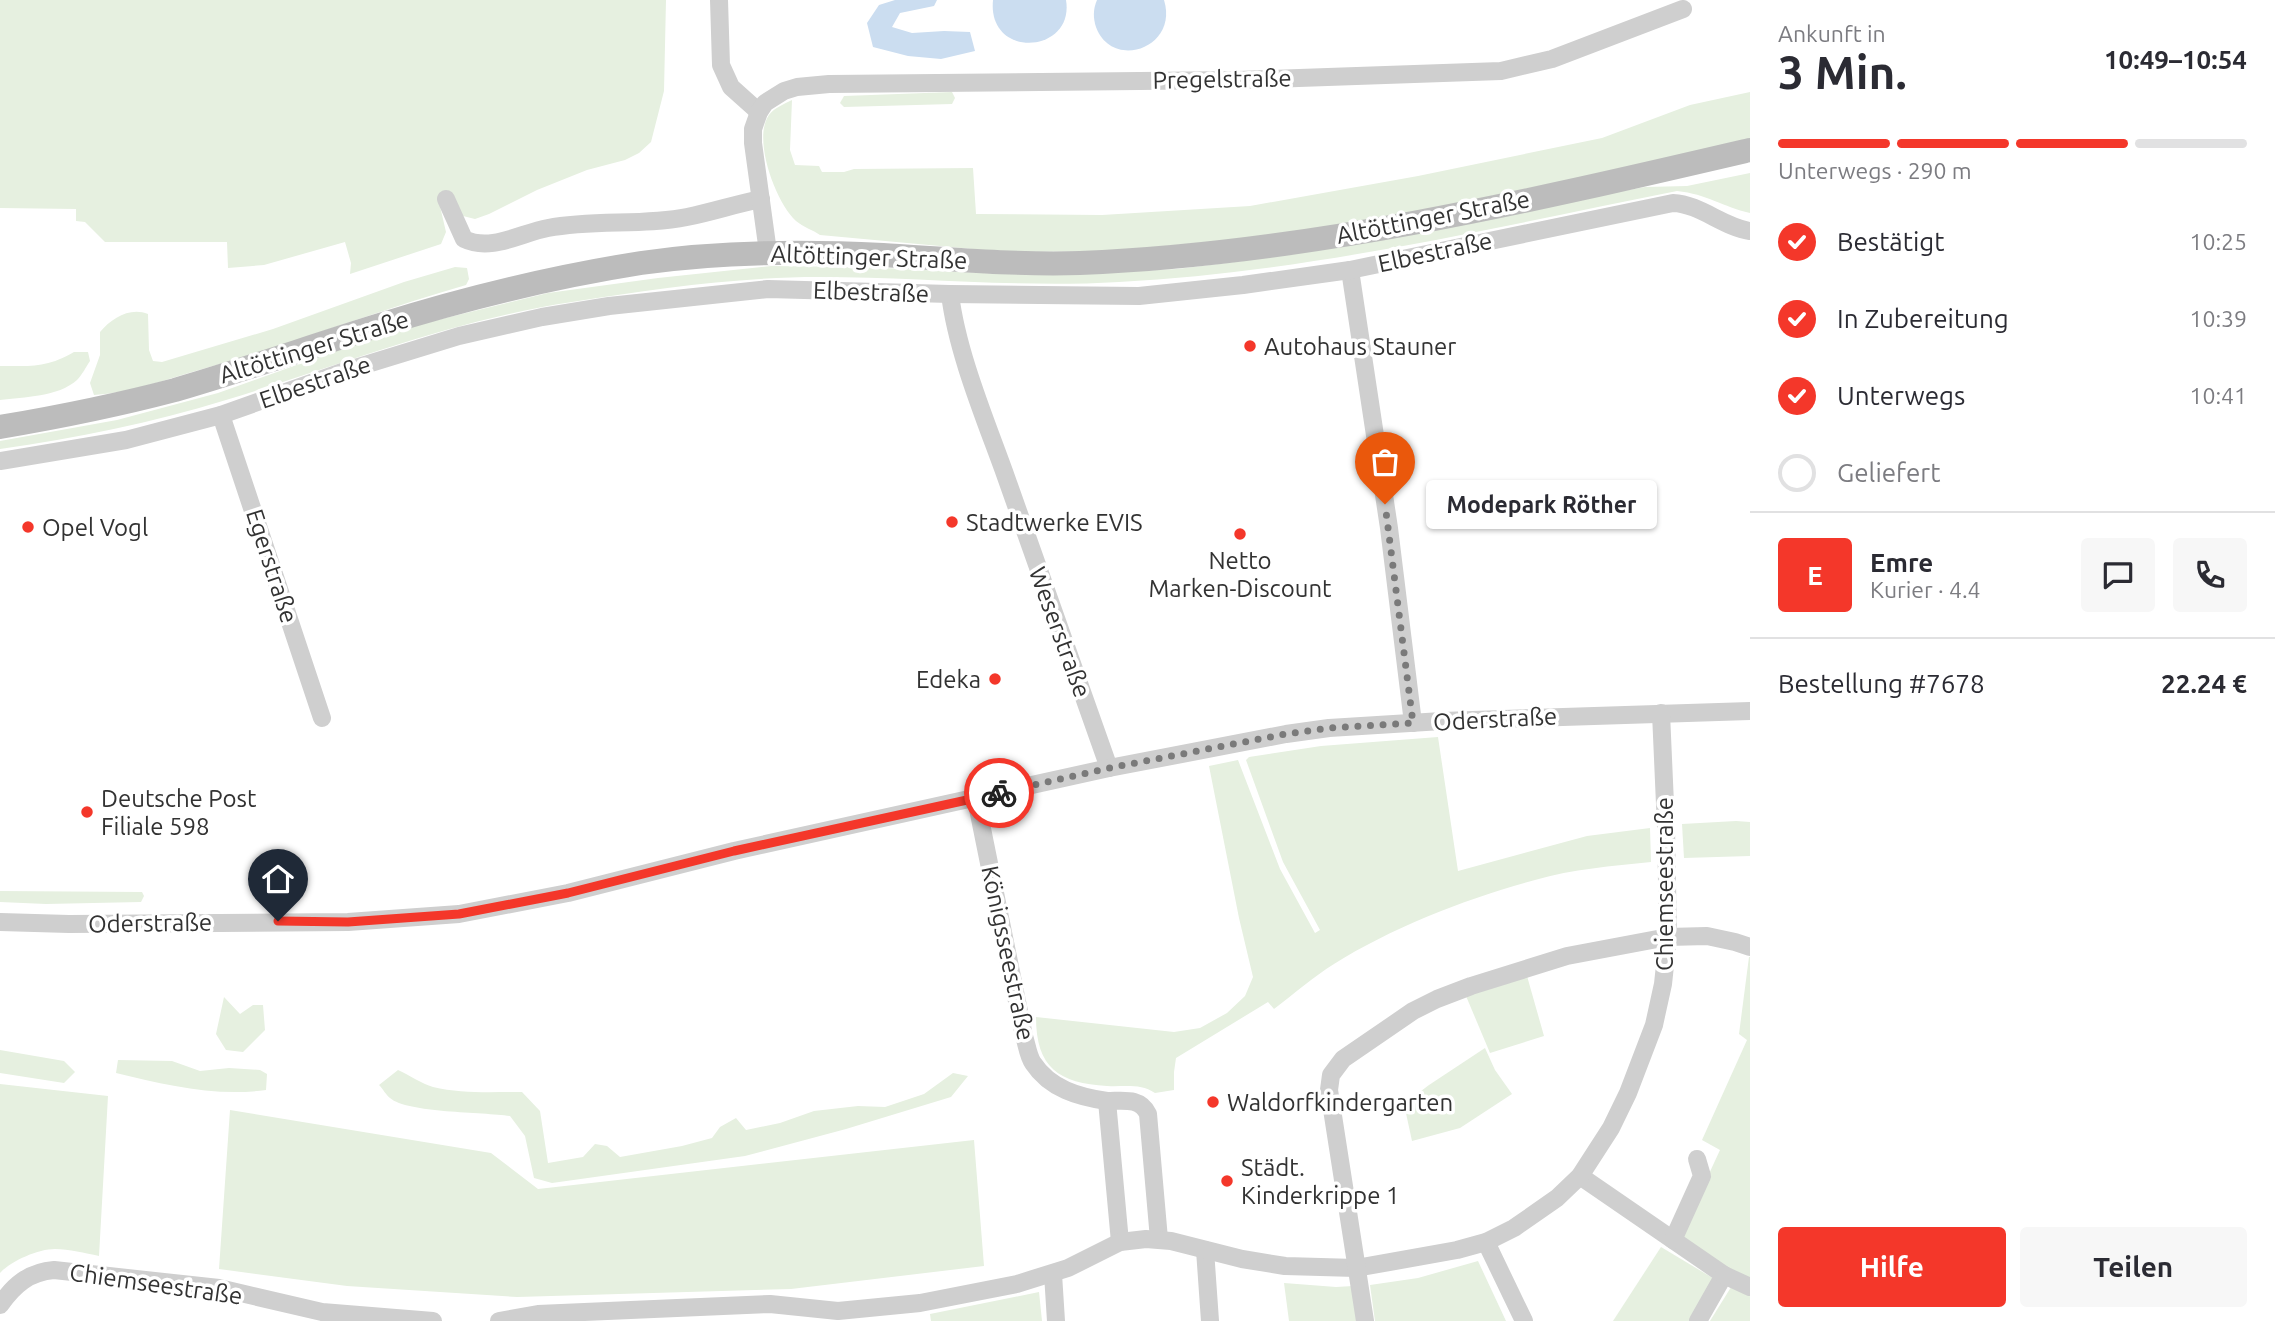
<!DOCTYPE html>
<html lang="de">
<meta charset="utf-8">
<style>
:root{--surface:#fff;--page:#f7f7f7;--text:#2b2b33;--muted:#7c7c81;--line:#e1e1e2;--accent:#f4372a}
body{margin:0;font-family:Ubuntu,sans-serif;background:var(--page);color:var(--text);height:100vh;display:flex;flex-direction:column;font-size:26px;white-space:nowrap}
*{box-sizing:border-box;margin:0}
p{font-size:23px;color:var(--muted)}
.icon{flex:none;width:38px;height:38px;fill:none;stroke:currentColor;stroke-width:2;stroke-linecap:round;stroke-linejoin:round}
.map{position:relative;flex:1;overflow:hidden}
.drawer{display:flex;flex-direction:column;background:var(--surface);width:525px}
.drawer>*{flex:none}
.pin{position:absolute;display:grid;place-items:center;width:60px;height:60px;color:#fff;margin:-72px -30px;border-radius:50% 50% 50% 0;rotate:-45deg;box-shadow:0 0 7px #0007}
.pin .icon{rotate:45deg}
.courier{position:absolute;display:grid;place-items:center;width:70px;height:70px;margin:-35px;border:5px solid #f4372a;border-radius:50%;background:#fff;color:#222;box-shadow:0 2px 9px #0007}
.bubble{position:absolute;height:49px;border-radius:7px;background:var(--surface);box-shadow:0 2px 5px #0004;font-size:23px;font-weight:700;line-height:49px;text-align:center}
.head em{font-style:normal;font-weight:700}
.head div{display:flex;flex-direction:column-reverse}
.head{display:flex;align-items:center;justify-content:space-between;height:119px;padding:0 28px}
h1{font-size:46px;font-weight:700;line-height:52px}
.bar{display:grid;grid-template-columns:repeat(4,1fr);gap:10px 7px;align-content:center;height:84px;padding:0 28px}
.bar i{height:9px;border-radius:5px;background:var(--line)}
.bar .selected{background:var(--accent)}
.bar p{grid-column:span 4}
.line{display:flex;align-items:center;gap:18px;padding:0 28px;border-top:2px solid var(--line)}
.line div{flex:1}
.round{display:grid;place-items:center;flex:none;width:74px;height:74px;border-radius:7px;background:var(--page)}
ol{padding:0 28px;list-style:none}
li{display:flex;align-items:center;gap:21px;height:77px}
li p{margin-inline-start:auto}
li .icon{padding:7px;border-radius:50%;background:var(--accent);color:#fff;stroke-width:4}
li:last-child{color:var(--muted)}
li i{width:38px;height:38px;border:4px solid var(--line);border-radius:50%}
.primary-button{display:flex;gap:14px;margin-top:auto;padding:14px 28px}
.primary-button a{flex:1;height:80px;border-radius:7px;background:var(--accent);color:#fff;font-size:28px;font-weight:700;line-height:80px;text-align:center}
.primary-button a+a{background:var(--page);color:var(--text)}
main{display:flex;flex:1;min-height:0}
.map>svg:first-child{display:block}
.green{fill:#e6f0e0}
.water{fill:#cbddf0}
.lines{fill:none;stroke-linecap:round;stroke-linejoin:round}
.street{stroke:#cfcfcf;stroke-width:18}
.secondary{stroke:#bcbcbc;stroke-width:24}
.done{stroke:#7a7a7a;stroke-width:7;stroke-dasharray:0 12.6}
.route{stroke:#f4372a;stroke-width:9}
.poi-dot{fill:#f4372a;stroke:#fff;stroke-width:2.5}
.labels{text-anchor:middle;dominant-baseline:central;stroke-width:7;stroke-linejoin:round;paint-order:stroke}
.street-label{font-size:24px;fill:#323232;stroke:#fff}
.poi-label{font-size:24px;fill:#323232;stroke:#fff;text-anchor:start}
</style>
<main>
<div class="map">
<svg width="1750" height="1321" viewBox="0 0 1750 1321">
<rect width="100%" height="100%" fill="#fff"/>
<!-- green -->
<g class="green">
<path d="M0 0H666L664 91 651 142 639 153 625 160 587 170 537 190 489 214 475 219 463 216 439 202 446 232 441 244 350 274 351 263 345 242 264 265 228 268 227 242H105L85 222 76 221V209L0 208Z"/>
<path d="M952 92 955 98 952 104 844 107 840 103 844 96Z"/>
<path d="M1750 92V140L1560 182 1314 232 1112 251 1005 252 820 235C813 230 803 227 796 221 776 203 752 139 769 115 774 108 784 104 792 100L790 150 795 165 819 166 822 172H844L854 169 973 168 976 214 1102 215 1250 206 1418 176 1602 138 1690 105Z"/>
<path d="M1750 173V213C1723 207 1707 194 1677 191 1491 228 1309 272 1119 282 1019 288 919 277 819 277 737 277 653 289 572 302 452 320 341 365 226 400 152 423 76 438 0 449V441L117 420 218 393 358 343 421 324 548 293 658 278 771 266 864 267 1003 274H1075L1177 269 1243 261 1645 187 1687 186Z"/>
<path d="M455 267 467 268 469 279 466 285C376 311 289 345 199 370 165 380 129 393 94 395L90 383 100 355V332C112 318 130 307 148 314L149 350 153 361 162 362 273 329 404 282Z"/>
<path d="M74 352H88L90 361C86 367 82 375 77 380 58 397 24 397 0 400V366C30 366 47 368 74 352Z"/>
<path d="M1438 737 1458 871 1587 836 1650 828 1651 862C1612 866 1573 869 1535 880 1468 898 1393 927 1334 964 1313 977 1294 994 1274 1009L1268 1002 1176 1058 1174 1072V1090L1155 1093C1140 1083 1125 1087 1107 1086 1059 1083 1036 1068 1036 1017L1174 1032 1200 1028 1227 1013 1245 996 1253 977 1239 918 1209 766 1238 760 1280 869 1315 933 1320 930 1283 862 1246 760 1249 757 1321 746Z"/>
<path d="M1736 821 1750 822V856L1684 858 1682 824Z"/>
<path d="M0 891 142 892 144 896 141 902 46 904 0 902Z"/>
<path d="M1749 957H1750V1283L1684 1240 1683 1230 1720 1150 1702 1140 1747 1040 1739 1034Z"/>
<path d="M1527 976 1544 1036 1490 1053 1466 996Z"/>
<path d="M224 997 240 1014 253 1005H263L265 1030 243 1052 226 1050 216 1034Z"/>
<path d="M1485 1048 1495 1070 1512 1094 1460 1128 1412 1141 1404 1104 1429 1085Z"/>
<path d="M0 1050 64 1061 75 1072 64 1083 0 1073Z"/>
<path d="M118 1060 172 1061 200 1071 229 1068 260 1070 267 1074 266 1090C216 1097 165 1085 116 1073Z"/>
<path d="M398 1070C409 1075 422 1084 433 1087 462 1094 492 1092 522 1092L540 1111 548 1163 583 1157 595 1144 607 1146 620 1157 682 1146 712 1138 720 1127 736 1118 746 1130 780 1123 814 1111 858 1106 885 1107 924 1094 953 1073 968 1076 951 1097 846 1129 745 1156 552 1183 534 1178 525 1136 510 1116C483 1112 407 1113 390 1098 386 1095 383 1089 379 1085Z"/>
<path d="M0 1084 108 1096 99 1256C85 1253 69 1249 55 1249 38 1249 11 1261 0 1273Z"/>
<path d="M230 1110 491 1153 538 1189 974 1140 984 1266 791 1289 517 1297 347 1286 219 1269Z"/>
<path d="M1661 1247 1716 1280 1689 1321H1613Z"/>
<path d="M1478 1261 1506 1321H1375L1370 1285 1418 1278Z"/>
<path d="M1284 1283 1336 1287 1353 1286 1358 1321H1289Z"/>
<path d="M1733 1284 1750 1292V1321H1710Z"/>
<path d="M1039 1292 1042 1321H931L930 1314Z"/>
</g>
<!-- water -->
<g class="water">
<path d="M895 0H937L934 6 900 13 892 27 912 33 944 31 970 32 975 51 941 59 908 56 873 47 867 23 879 5Z"/>
<path d="M993 0H1066C1075 54 987 60 993 0Z"/>
<path d="M1097 0H1164C1179 48 1112 71 1096 27 1093 18 1093 9 1097 0Z"/>
</g>
<g class="lines">
<!-- street -->
<g class="street">
<path d="M719 0 721 65 731 87 759 112"/>
<path d="M446 199 464 239C491 252 521 233 548 228 594 219 642 226 687 217 712 212 736 204 761 199"/>
<path d="M768 252 753 143V129L759 112 765 103 784 91 797 87 829 84 1238 80 1501 71 1552 59 1683 9"/>
<path d="M1350 270 1389 528 1413 723"/>
<path d="M950 294C957 353 986 421 1006 477 1040 574 1075 671 1109 768"/>
<path d="M221 415 322 718"/>
<path d="M0 461 126 440 221 415 345 371 459 336 542 317 609 306 768 289 950 294 1139 296 1243 285 1350 270 1673 203C1700 204 1723 227 1750 231"/>
<path d="M976 799 1024 1036C1027 1045 1028 1056 1033 1063 1050 1089 1079 1097 1107 1101"/>
<path d="M0 922 69 924 348 922 459 914 568 893 734 851 1109 768 1286 734 1329 728 1442 721 1750 711"/>
<path d="M1580 1176 1724 1275 1698 1321"/>
<path d="M1673 1240 1702 1176 1697 1159"/>
<path d="M1120 1242 1107 1101C1123 1101 1140 1097 1148 1114L1159 1239"/>
<path d="M1486 1242 1524 1321"/>
<path d="M1205 1250 1210 1321"/>
<path d="M1053 1274 1056 1321"/>
<path d="M1724 1275 1750 1287"/>
<path d="M0 1305C14 1285 29 1272 54 1270L219 1288 322 1312 433 1321"/>
<path d="M499 1321 538 1314 770 1304 838 1311 920 1303 1017 1284 1068 1268 1120 1242 1146 1239 1171 1241 1242 1259 1285 1266 1356 1268 1457 1250 1486 1242 1514 1228 1557 1198 1580 1176 1611 1128 1628 1093 1654 1025 1663 984 1668 937 1666 827 1661 713"/>
<path d="M1365 1321 1329 1090 1331 1075 1343 1059 1413 1011 1437 999 1471 986 1567 956 1668 937 1707 936 1735 942 1750 947"/>
</g>
<!-- secondary -->
<path class="secondary" d="M0 427C59 417 118 405 175 390 244 370 312 346 380 325 466 298 553 277 641 263 722 251 802 251 883 255 948 259 1014 265 1080 263 1305 254 1531 201 1750 150"/>
</g>
<g class="lines">
<!-- done -->
<path class="done" d="M999 793 1109 768 1286 734 1329 728 1413 723 1385 504"/>
<!-- route -->
<path class="route" d="M278 921 348 922 459 914 568 893 734 851 999 793"/>
</g>
<!-- markers -->
<g class="poi-dot">
<circle cx="1250" cy="346" r="7"/>
<circle cx="952" cy="522" r="7"/>
<circle cx="28" cy="527" r="7"/>
<circle cx="1240" cy="534" r="7"/>
<circle cx="995" cy="679" r="7"/>
<circle cx="87" cy="812" r="7"/>
<circle cx="1213" cy="1102" r="7"/>
<circle cx="1227" cy="1181" r="7"/>
</g>
<g class="labels">
<!-- street labels -->
<g class="street-label">
<text transform="translate(1222 79) rotate(-1)">Pregelstraße</text>
<text transform="translate(1433 217) rotate(-11)">Altöttinger Straße</text>
<text transform="translate(1435 252) rotate(-12)">Elbestraße</text>
<text transform="translate(869 257) rotate(2)">Altöttinger Straße</text>
<text transform="translate(871 292) rotate(2)">Elbestraße</text>
<text transform="translate(314 347) rotate(-17)">Altöttinger Straße</text>
<text transform="translate(315 382) rotate(-19)">Elbestraße</text>
<text transform="translate(272 566) rotate(72)">Egerstraße</text>
<text transform="translate(1060 632) rotate(70)">Weserstraße</text>
<text transform="translate(1495 719) rotate(-3)">Oderstraße</text>
<text transform="translate(1664 884) rotate(-90)">Chiemseestraße</text>
<text transform="translate(150 923) rotate(-1)">Oderstraße</text>
<text transform="translate(1008 953) rotate(78)">Königsseestraße</text>
<text transform="translate(156 1284) rotate(8)">Chiemseestraße</text>
</g>
<!-- poi labels -->
<g class="poi-label">
<text x="1264" y="346">Autohaus Stauner</text>
<text x="966" y="522">Stadtwerke EVIS</text>
<text x="42" y="527">Opel Vogl</text>
<text x="1240" y="560" text-anchor="middle">Netto<tspan x="1240" dy="28">Marken-Discount</tspan></text>
<text x="981" y="679" text-anchor="end">Edeka</text>
<text x="101" y="798">Deutsche Post<tspan x="101" dy="28">Filiale 598</tspan></text>
<text x="1227" y="1102">Waldorfkindergarten</text>
<text x="1241" y="1167">Städt.<tspan x="1241" dy="28">Kinderkrippe 1</tspan></text>
</g>
</g>
</svg>
<div class="pin" style="left:1385px;top:504px;background:#ea580c"><svg class="icon" aria-label="bag" viewBox="0 0 24 24"><path d="M5 8h14l-1 12H6zM9 8a3 3 0 0 1 6 0"/></svg></div>
<div class="pin" style="left:278px;top:921px;background:#1f2937"><svg class="icon" aria-label="home" viewBox="0 0 24 24"><path d="M3 11l9-7 9 7M6 9v11h12V9"/></svg></div>
<div class="courier" style="left:999px;top:793px"><svg class="icon" aria-label="bike" viewBox="0 0 24 24"><circle cx="6" cy="16" r="4"/><circle cx="18" cy="16" r="4"/><path d="M6 16l4-8h5l3 8M10 8l3 8H6M13 5h3"/></svg></div>
<div class="bubble" style="left:1426px;top:480px;width:231px">Modepark Röther</div>
</div>
<section class="drawer">
<div class="head"><div><h1>3 Min.</h1><p>Ankunft in</p></div><em>10:49–10:54</em></div>
<div class="bar"><i class="selected"></i><i class="selected"></i><i class="selected"></i><i></i><p>Unterwegs · 290 m</p></div>
<ol>
<li><svg class="icon" aria-label="check" viewBox="0 0 24 24"><path d="M5 12l5 5 9-10"/></svg>Bestätigt<p>10:25</p></li>
<li><svg class="icon" aria-label="check" viewBox="0 0 24 24"><path d="M5 12l5 5 9-10"/></svg>In Zubereitung<p>10:39</p></li>
<li><svg class="icon" aria-label="check" viewBox="0 0 24 24"><path d="M5 12l5 5 9-10"/></svg>Unterwegs<p>10:41</p></li>
<li><i></i>Geliefert</li>
</ol>
<div class="line" style="height:126px"><b class="round" style="background:var(--accent);color:#fff">E</b><div><b>Emre</b><p>Kurier · 4.4</p></div><a class="round"><svg class="icon" aria-label="chat" viewBox="0 0 24 24"><path d="M4 5h16v11H9l-5 4z"/></svg></a><a class="round"><svg class="icon" aria-label="phone" viewBox="0 0 24 24"><path d="M5 4h4l2 5-3 2q2 4 5 5l2-3 5 2v4C11 20 4 13 5 4z"/></svg></a></div>
<div class="line" style="height:91px"><div>Bestellung #7678</div><b>22.24 €</b></div>
<div class="primary-button"><a>Hilfe</a><a>Teilen</a></div>
</section>
</main>
